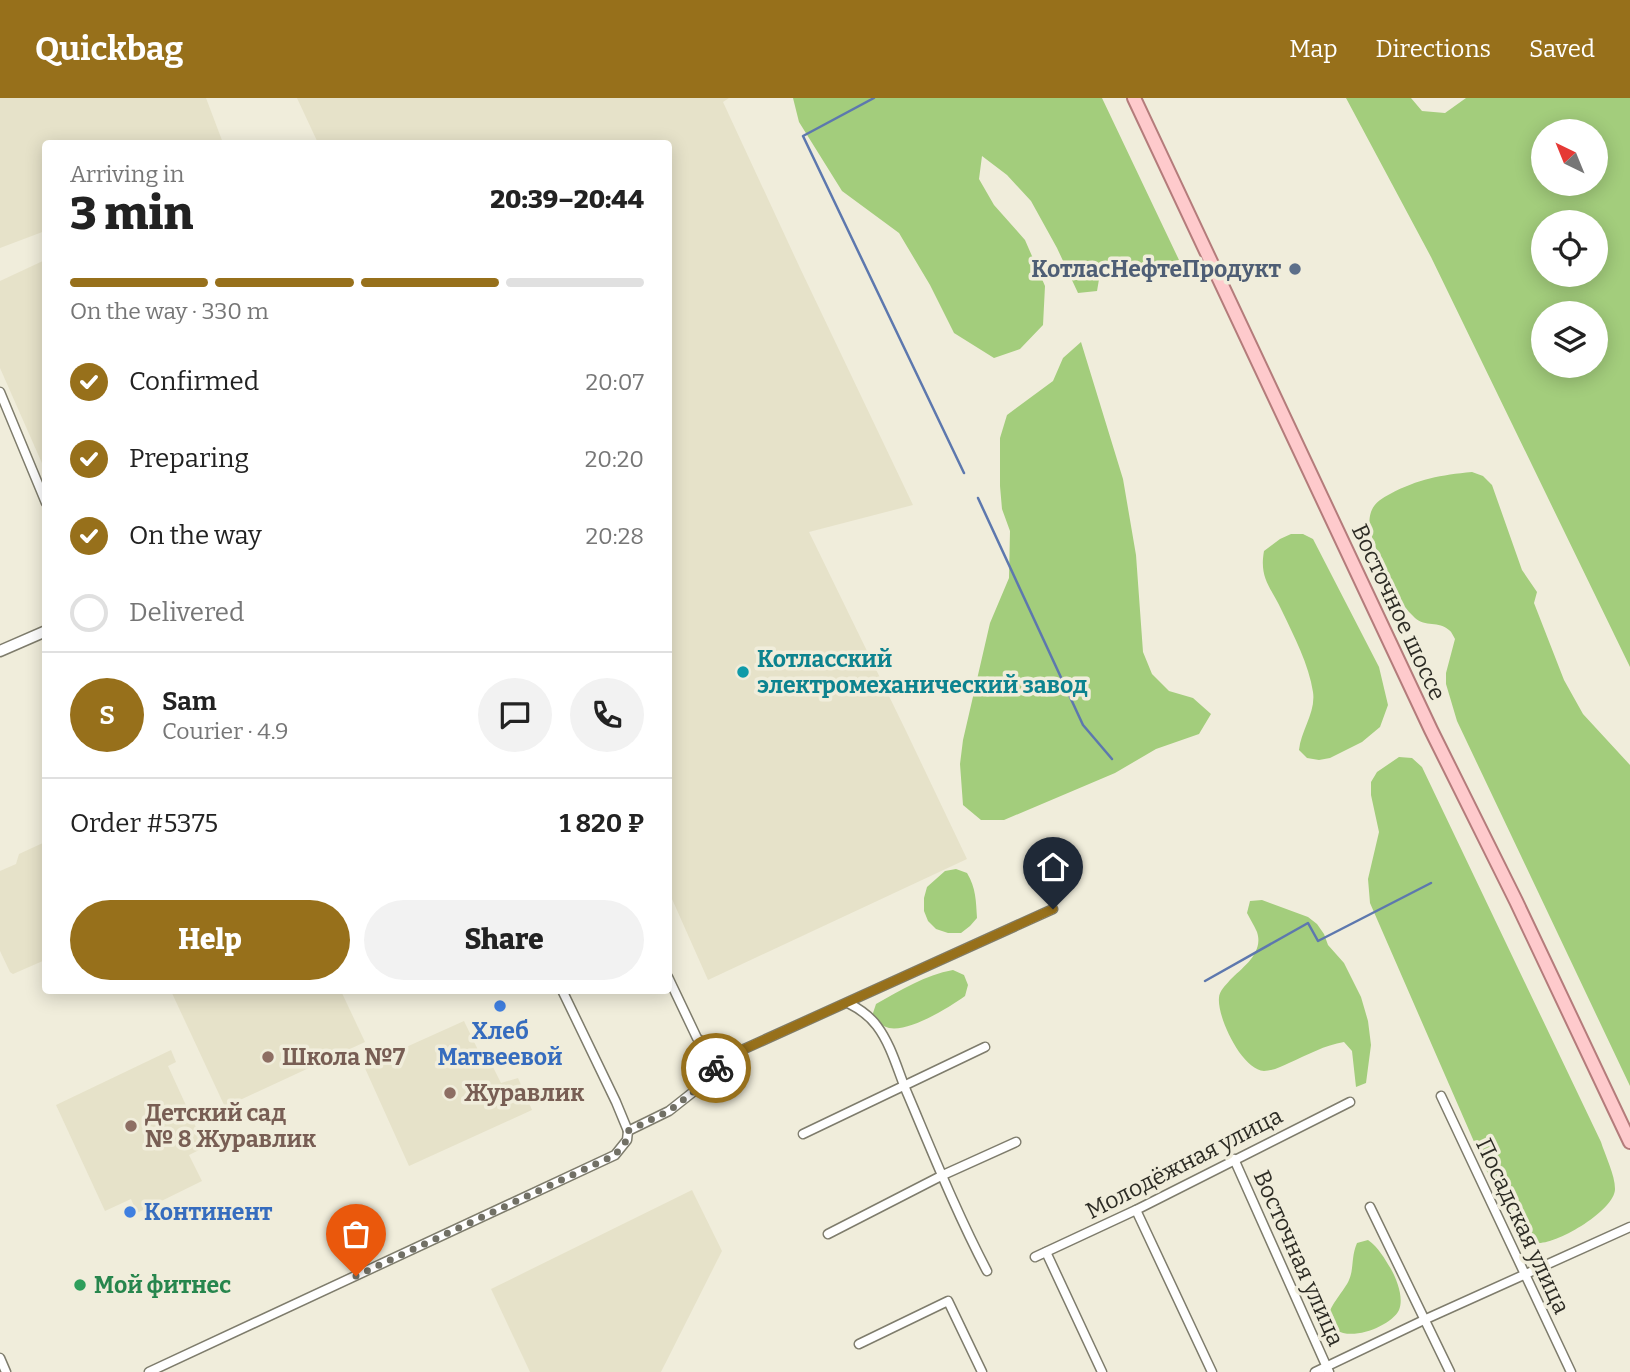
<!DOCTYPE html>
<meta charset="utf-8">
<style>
:root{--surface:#fff;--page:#f2f2f2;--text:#222;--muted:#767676;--line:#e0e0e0;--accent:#97701b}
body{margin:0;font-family:Bitter,serif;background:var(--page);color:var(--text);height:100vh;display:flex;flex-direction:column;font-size:26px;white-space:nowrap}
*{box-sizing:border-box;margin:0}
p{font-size:23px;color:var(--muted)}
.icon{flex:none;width:38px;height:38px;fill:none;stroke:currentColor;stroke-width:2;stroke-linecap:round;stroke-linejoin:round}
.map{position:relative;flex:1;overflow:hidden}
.side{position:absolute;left:42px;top:42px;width:630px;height:854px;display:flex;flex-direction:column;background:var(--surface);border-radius:7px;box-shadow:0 4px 18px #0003}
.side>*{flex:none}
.needle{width:46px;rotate:317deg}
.tools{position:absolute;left:1531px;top:21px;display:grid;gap:14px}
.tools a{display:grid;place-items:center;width:77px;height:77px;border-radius:50%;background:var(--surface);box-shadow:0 4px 18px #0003;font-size:35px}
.pin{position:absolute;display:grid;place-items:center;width:60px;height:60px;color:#fff;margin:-72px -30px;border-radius:50% 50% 50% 0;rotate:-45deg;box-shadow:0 0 7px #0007}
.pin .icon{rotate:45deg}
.courier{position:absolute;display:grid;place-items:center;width:70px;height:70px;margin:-35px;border:5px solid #97701b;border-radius:50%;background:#fff;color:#222;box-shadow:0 2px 9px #0007}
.overview em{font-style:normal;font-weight:800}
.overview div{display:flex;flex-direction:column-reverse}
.overview{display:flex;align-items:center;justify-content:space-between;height:119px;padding:0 28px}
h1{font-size:46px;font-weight:800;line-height:52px}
.bar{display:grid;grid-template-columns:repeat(4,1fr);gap:10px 7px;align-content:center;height:84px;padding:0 28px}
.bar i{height:9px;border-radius:5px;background:var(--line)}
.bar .selected{background:var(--accent)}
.bar p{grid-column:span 4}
.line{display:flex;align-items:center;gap:18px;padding:0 28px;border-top:2px solid var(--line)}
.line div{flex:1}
.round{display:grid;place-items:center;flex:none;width:74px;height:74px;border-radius:37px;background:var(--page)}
ol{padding:0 28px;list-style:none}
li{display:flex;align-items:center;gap:21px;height:77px}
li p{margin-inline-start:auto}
li .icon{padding:7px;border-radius:50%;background:var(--accent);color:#fff;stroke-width:4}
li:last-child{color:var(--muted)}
li i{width:38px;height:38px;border:4px solid var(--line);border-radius:50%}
.cta{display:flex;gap:14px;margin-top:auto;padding:14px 28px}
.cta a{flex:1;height:80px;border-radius:42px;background:var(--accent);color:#fff;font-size:28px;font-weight:800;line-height:80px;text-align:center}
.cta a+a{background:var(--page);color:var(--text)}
header{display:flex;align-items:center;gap:42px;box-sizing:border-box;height:98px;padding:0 35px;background:var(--accent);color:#fff}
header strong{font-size:33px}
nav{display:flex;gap:38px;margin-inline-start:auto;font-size:24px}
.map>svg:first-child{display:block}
.built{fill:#e6e2c9}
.green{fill:#a3cd7c;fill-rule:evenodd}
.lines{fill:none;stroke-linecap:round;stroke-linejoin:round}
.stream{stroke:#5d78ae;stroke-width:2.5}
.minor-casing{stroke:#7e7c6c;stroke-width:11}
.tertiary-casing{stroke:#7e7c6c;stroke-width:13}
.primary-casing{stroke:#b47c7b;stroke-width:16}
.minor{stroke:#fff;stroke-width:8}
.tertiary{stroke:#fff;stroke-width:10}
.primary{stroke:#fecacc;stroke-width:12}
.done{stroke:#717065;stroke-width:7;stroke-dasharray:0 12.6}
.route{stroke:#97701b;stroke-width:9}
.service-dot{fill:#5c6f8a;stroke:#f0eddb;stroke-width:2.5}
.culture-dot{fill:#0f9aa8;stroke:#f0eddb;stroke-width:2.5}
.shop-dot{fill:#3f7fe0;stroke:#f0eddb;stroke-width:2.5}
.education-dot{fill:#8d6e63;stroke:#f0eddb;stroke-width:2.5}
.leisure-dot{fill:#2e9e5b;stroke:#f0eddb;stroke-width:2.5}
.labels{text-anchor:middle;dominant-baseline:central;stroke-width:7;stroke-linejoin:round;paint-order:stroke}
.service-label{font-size:23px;font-weight:bold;fill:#4e5e75;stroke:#f0eddb;text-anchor:end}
.street-label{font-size:23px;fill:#2d2c25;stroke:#f0eddb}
.culture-label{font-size:23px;font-weight:bold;fill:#0d838f;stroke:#f0eddb;text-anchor:start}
.shop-label{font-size:23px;font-weight:bold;fill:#366cbe;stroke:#f0eddb}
.education-label{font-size:23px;font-weight:bold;fill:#785e54;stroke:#f0eddb;text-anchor:start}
.leisure-label{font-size:23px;font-weight:bold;fill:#27864d;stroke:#f0eddb;text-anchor:start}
</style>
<header>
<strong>Quickbag</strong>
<nav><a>Map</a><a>Directions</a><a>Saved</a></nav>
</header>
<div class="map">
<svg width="1630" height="1274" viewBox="0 0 1630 1274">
<rect width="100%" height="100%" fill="#f0eddb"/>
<!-- built -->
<g class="built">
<path d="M0 0H206L223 45 46 46 45 133 0 150Z"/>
<path d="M297 0H729L723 4 800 170 913 407 809 434 906 633 967 761 708 882 668 792V46L318 45Z"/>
<path d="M45 162V161V372L0 270V183Z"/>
<path d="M45 744V862L13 876 10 874 0 853V773L16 766 19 756Z"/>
<path d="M171 893H341L365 944 225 1009Z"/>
<path d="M464 923 478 952 488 959 501 985 518 980 532 1012 409 1068 364 968Z"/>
<path d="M171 952 176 964 168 968 205 1049 189 1057 202 1083 137 1115 131 1101 105 1113 56 1007Z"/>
<path d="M692 1092 722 1153 661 1274H530L491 1191Z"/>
</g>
<!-- green -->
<g class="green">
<path d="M793 0H1102L1179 162 1140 172 1102 164 1097 193 1078 195 1057 150 1031 103 1007 77 982 58 979 81 994 107 1025 142 1045 188 1043 227 1020 251 994 260 954 235 930 187 899 135 842 93 799 24Z"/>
<path d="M1346 0H1411L1422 13 1445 15 1466 0H1630V569L1431 159ZM1544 33H1596V86H1544ZM1544 124H1596V177H1544ZM1544 215H1596V268H1544Z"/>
<path d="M1081 244 1123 381 1136 457 1143 554 1152 576 1169 593 1193 600 1211 616 1199 636 1156 651 1115 675 1004 722H981L963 707 960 666 963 642 990 525 1009 480 1010 433 1002 411 1000 388V340L1007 317 1053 283 1063 260Z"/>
<path d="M1472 374 1483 378 1492 387 1522 472 1537 494 1534 505 1564 582 1583 616 1630 667V988L1457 623 1446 586V575L1455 541C1453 538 1452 534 1449 532 1439 523 1425 529 1415 520 1398 504 1387 481 1380 460 1374 445 1366 429 1371 414 1374 405 1382 400 1390 396 1418 381 1441 377 1472 374Z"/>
<path d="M1291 436H1303L1313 441 1379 569 1388 607 1380 629 1362 644 1330 660 1319 662 1307 660 1299 652C1301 632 1316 614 1313 594 1309 567 1294 538 1282 513 1271 489 1259 481 1264 453L1280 441Z"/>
<path d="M1399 659 1412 660 1422 669 1601 1044C1605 1057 1615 1077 1615 1091 1615 1112 1559 1145 1539 1145 1527 1144 1517 1132 1509 1124L1370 805 1368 781 1379 734 1371 697V684L1377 674Z"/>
<path d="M956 771 967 775C976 790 976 803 977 820L970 828 961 835H948L936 831 928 823 924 813V800L927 789 945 773Z"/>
<path d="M1262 802 1308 819 1317 826 1324 836 1328 847 1344 865 1361 899 1368 923 1371 947 1366 985 1356 989 1352 953 1344 944C1325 947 1307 957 1289 965 1282 968 1273 973 1264 973 1242 972 1217 919 1219 900 1219 893 1226 887 1230 882 1243 869 1264 855 1257 834 1254 827 1250 821 1247 815L1250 803Z"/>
<path d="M953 872 964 877 968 887 965 898C948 910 910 934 889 930 881 928 877 923 872 918L876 906C901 892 925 877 953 872Z"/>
<path d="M1368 1142C1379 1150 1384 1160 1391 1171 1397 1182 1404 1200 1399 1212 1390 1231 1333 1251 1329 1219 1328 1209 1345 1192 1349 1182 1354 1171 1351 1159 1357 1145Z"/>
</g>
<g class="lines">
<!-- stream -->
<g class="stream">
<path d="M874 0 803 38 964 375"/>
<path d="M978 400 1083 627 1112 661"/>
<path d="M1205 883 1308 825 1318 843 1431 785"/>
</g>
<defs>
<g id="minor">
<path d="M0 294 46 405"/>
<path d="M668 879 697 940 722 961"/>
<path d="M562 892 616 1004 628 1033"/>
<path d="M848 905C860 911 869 917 877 928 892 948 898 974 908 997 933 1056 957 1116 987 1173"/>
<path d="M1441 998 1571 1274"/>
<path d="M628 1033 669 1013 707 983 722 961 1053 811"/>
<path d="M803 1036 985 949"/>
<path d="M1234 1061 1329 1274"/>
<path d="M1370 1109 1450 1274"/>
<path d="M1136 1112 1212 1274"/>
<path d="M828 1136 943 1077 1016 1044"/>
<path d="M1046 1154 1102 1274"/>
<path d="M1035 1159 1136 1112 1350 1004"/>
<path d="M859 1246 948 1203 982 1274"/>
<path d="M0 1260 6 1274"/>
<path d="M149 1274 615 1057 627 1042 628 1033"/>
<path d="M1315 1274 1426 1221 1630 1129"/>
</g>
<path id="tertiary" d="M0 553 46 533"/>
<path id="primary" d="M1134 0 1431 632 1516 803 1630 1044"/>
</defs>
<!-- minor casing -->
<use href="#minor" class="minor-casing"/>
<!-- tertiary casing -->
<use href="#tertiary" class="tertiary-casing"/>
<!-- primary casing -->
<use href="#primary" class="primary-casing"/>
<!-- minor -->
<use href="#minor" class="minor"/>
<!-- tertiary -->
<use href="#tertiary" class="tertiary"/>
<!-- primary -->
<use href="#primary" class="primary"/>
</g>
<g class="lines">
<!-- done -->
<path class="done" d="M356 1178 615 1057 627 1042 628 1033 669 1013 707 983 716 970"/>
<!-- route -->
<path class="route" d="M716 970 722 961 1053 811"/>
</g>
<!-- markers -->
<circle class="service-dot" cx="1295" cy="171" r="7"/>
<circle class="culture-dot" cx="743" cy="574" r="7"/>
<g class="shop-dot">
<circle cx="500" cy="908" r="7"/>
<circle cx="130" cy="1114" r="7"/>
</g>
<g class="education-dot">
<circle cx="268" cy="959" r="7"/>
<circle cx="450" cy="995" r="7"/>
<circle cx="131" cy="1028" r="7"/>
</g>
<circle class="leisure-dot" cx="80" cy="1187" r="7"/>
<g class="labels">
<!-- service labels -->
<g class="service-label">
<text x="1281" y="171">КотласНефтеПродукт</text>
</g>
<!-- street labels -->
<g class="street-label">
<text transform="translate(1399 514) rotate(65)">Восточное шоссе</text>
<text transform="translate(1184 1065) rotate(-27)">Молодёжная улица</text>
<text transform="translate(1523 1128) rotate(65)">Посадская улица</text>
<text transform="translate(1299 1160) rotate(66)">Восточная улица</text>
</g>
<!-- culture labels -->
<g class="culture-label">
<text x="757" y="561">Котласский<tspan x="757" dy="26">электромеханический завод</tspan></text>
</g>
<!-- shop labels -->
<g class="shop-label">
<text x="500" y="933">Хлеб<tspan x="500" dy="26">Матвеевой</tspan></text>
<text x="144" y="1114" text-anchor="start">Континент</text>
</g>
<!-- education labels -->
<g class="education-label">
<text x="282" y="959">Школа №7</text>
<text x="464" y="995">Журавлик</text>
<text x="145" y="1015">Детский сад<tspan x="145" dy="26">№ 8 Журавлик</tspan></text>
</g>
<!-- leisure labels -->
<g class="leisure-label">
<text x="94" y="1187">Мой фитнес</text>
</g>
</g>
</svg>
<div class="tools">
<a><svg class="needle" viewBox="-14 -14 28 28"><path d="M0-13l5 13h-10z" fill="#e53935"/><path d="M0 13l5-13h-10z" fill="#767676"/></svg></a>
<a><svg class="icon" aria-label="locate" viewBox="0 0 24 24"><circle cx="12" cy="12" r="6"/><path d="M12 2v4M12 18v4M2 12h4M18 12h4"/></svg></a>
<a><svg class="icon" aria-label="layers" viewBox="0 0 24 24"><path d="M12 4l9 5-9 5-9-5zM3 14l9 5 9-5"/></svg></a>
</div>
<div class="pin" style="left:356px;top:1178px;background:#ea580c"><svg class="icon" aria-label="bag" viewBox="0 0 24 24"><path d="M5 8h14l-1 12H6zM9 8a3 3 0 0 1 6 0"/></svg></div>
<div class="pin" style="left:1053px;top:811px;background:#1f2937"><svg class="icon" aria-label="home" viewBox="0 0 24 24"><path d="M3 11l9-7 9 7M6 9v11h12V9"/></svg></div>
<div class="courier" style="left:716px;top:970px"><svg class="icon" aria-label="bike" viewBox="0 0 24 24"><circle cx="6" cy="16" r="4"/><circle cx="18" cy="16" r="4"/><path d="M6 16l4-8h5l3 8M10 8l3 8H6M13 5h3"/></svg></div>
<section class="side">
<div class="overview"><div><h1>3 min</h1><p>Arriving in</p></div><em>20:39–20:44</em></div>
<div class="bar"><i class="selected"></i><i class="selected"></i><i class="selected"></i><i></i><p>On the way · 330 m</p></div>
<ol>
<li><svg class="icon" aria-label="check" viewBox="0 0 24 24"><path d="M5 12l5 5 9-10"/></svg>Confirmed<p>20:07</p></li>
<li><svg class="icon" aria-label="check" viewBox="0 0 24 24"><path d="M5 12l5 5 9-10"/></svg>Preparing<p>20:20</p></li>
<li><svg class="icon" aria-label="check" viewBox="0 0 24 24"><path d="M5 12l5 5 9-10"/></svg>On the way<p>20:28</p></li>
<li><i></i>Delivered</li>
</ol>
<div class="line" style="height:126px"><b class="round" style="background:var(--accent);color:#fff">S</b><div><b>Sam</b><p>Courier · 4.9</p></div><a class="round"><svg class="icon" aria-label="chat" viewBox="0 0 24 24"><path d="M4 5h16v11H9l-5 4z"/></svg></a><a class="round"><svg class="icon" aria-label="phone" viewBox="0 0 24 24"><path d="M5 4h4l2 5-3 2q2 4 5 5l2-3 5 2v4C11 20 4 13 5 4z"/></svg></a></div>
<div class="line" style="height:91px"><div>Order #5375</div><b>1 820 ₽</b></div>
<div class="cta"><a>Help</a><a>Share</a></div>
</section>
</div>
